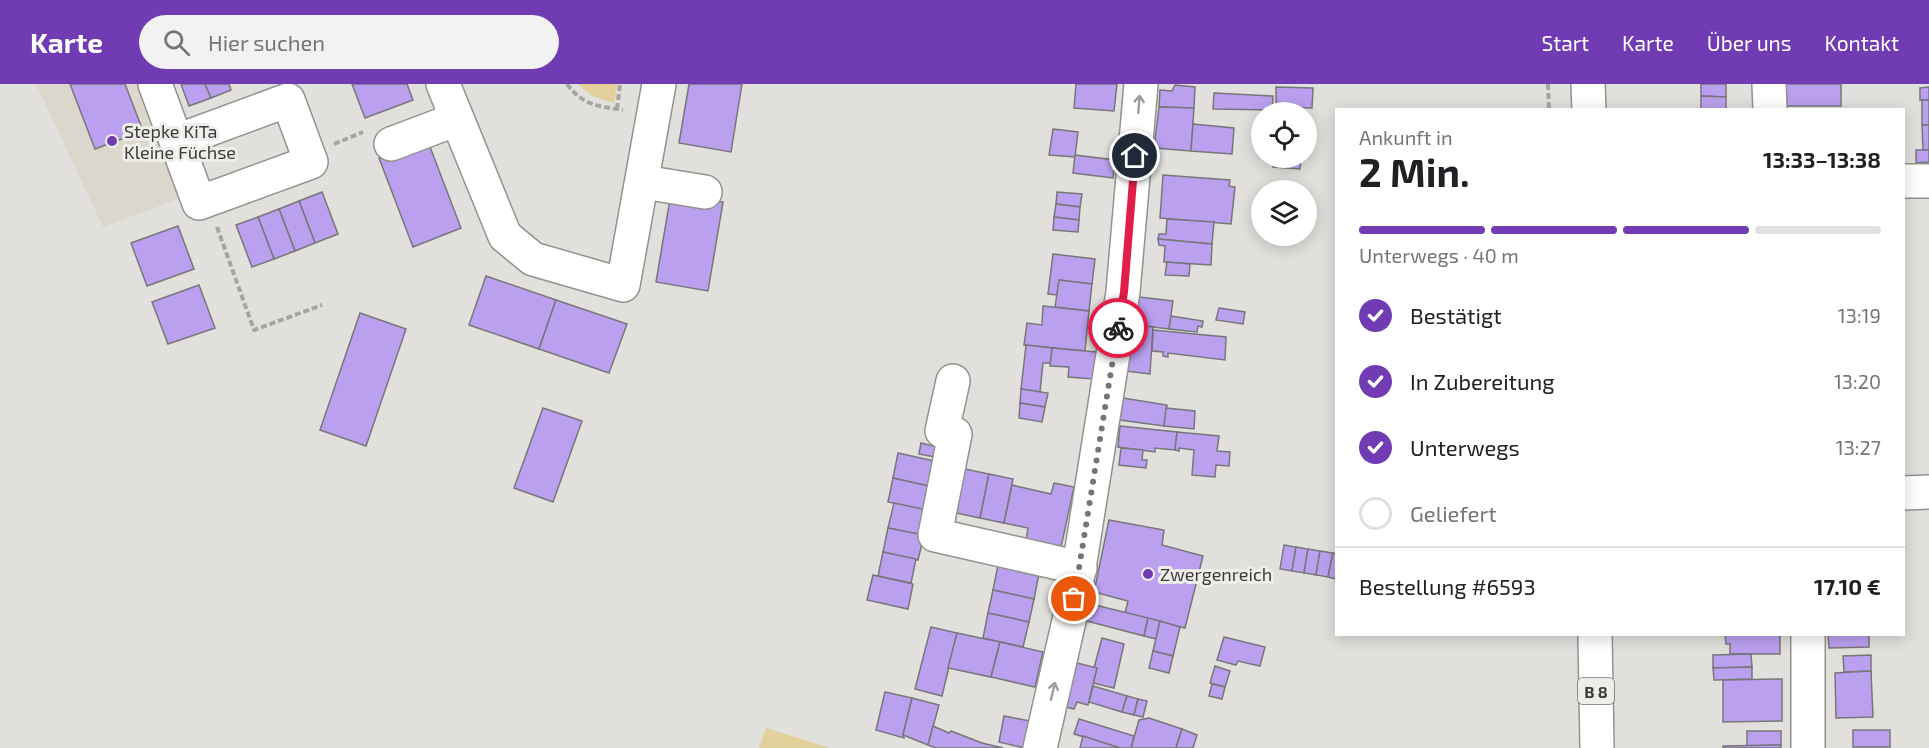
<!DOCTYPE html>
<html lang="de">
<meta charset="utf-8">
<style>
:root{--surface:#fff;--page:#f2f2f2;--text:#202124;--muted:#757577;--line:#e0e0e0;--accent:#713cb3}
body{margin:0;font-family:"Exo 2",sans-serif;background:var(--page);color:var(--text);height:100vh;display:flex;flex-direction:column;font-size:22px;white-space:nowrap}
*{box-sizing:border-box;margin:0}
p{font-size:20px;color:var(--muted)}
.icon{flex:none;width:33px;height:33px;fill:none;stroke:currentColor;stroke-width:2;stroke-linecap:round;stroke-linejoin:round}
.map{position:relative;flex:1;overflow:hidden}
.panel{position:absolute;left:1335px;top:24px;width:570px;height:528px;display:flex;flex-direction:column;background:var(--surface);border-radius:0px;box-shadow:0 3px 15px #0003}
.panel>*{flex:none}
.controls{position:absolute;left:1251px;top:18px;display:grid;gap:12px}
.controls a{display:grid;place-items:center;width:66px;height:66px;border-radius:50%;background:var(--surface);box-shadow:0 3px 15px #0003;font-size:30px}
.pin{position:absolute;display:grid;place-items:center;width:51px;height:51px;color:#fff;margin:-26px;border:3px solid #fff;border-radius:50%;box-shadow:0 2px 6px #0007}
.courier{position:absolute;display:grid;place-items:center;width:60px;height:60px;margin:-30px;border:4px solid #e11d48;border-radius:50%;background:#fff;color:#222;box-shadow:0 2px 8px #0007}
.head em{font-style:normal;font-weight:700}
.head div{display:flex;flex-direction:column-reverse}
.head{display:flex;align-items:center;justify-content:space-between;height:102px;padding:0 24px}
h1{font-size:39px;font-weight:700;line-height:45px}
.bar{display:grid;grid-template-columns:repeat(4,1fr);gap:9px 6px;align-content:center;height:72px;padding:0 24px}
.bar i{height:8px;border-radius:4px;background:var(--line)}
.bar .current{background:var(--accent)}
.bar p{grid-column:span 4}
.line{display:flex;align-items:center;gap:15px;padding:0 24px;border-top:2px solid var(--line)}
.line div{flex:1}
ol{padding:0 24px;list-style:none}
li{display:flex;align-items:center;gap:18px;height:66px}
li p{margin-inline-start:auto}
li .icon{padding:6px;border-radius:50%;background:var(--accent);color:#fff;stroke-width:4}
li:last-child{color:var(--muted)}
li i{width:33px;height:33px;border:3px solid var(--line);border-radius:50%}
header{display:flex;align-items:center;gap:36px;box-sizing:border-box;height:84px;padding:0 30px;background:var(--accent);color:#fff}
header strong{font-size:28px}
nav{display:flex;gap:33px;margin-inline-start:auto;font-size:21px}
.search{width:420px;height:54px;background:var(--page);display:flex;align-items:center;gap:15px;box-sizing:border-box;padding:0 21px;border-radius:33px;color:var(--muted);font-size:22px}
.map>svg:first-child{display:block}
.built{fill:#dbd7cc}
.green{fill:#e3d09b}
.building{fill:#bca0f0;stroke:#777679;stroke-width:1.5}
.lines{fill:none;stroke-linecap:round;stroke-linejoin:round}
.minor-casing{stroke:#94928f;stroke-width:36}
.major-casing{stroke:#94928f;stroke-width:36}
.path{stroke:#a6a5a2;stroke-width:4;stroke-dasharray:6 3;stroke-linecap:butt}
.minor{stroke:#fff;stroke-width:33}
.major{stroke:#fff;stroke-width:33}
.oneway{stroke:#9d9d9c}
.done{stroke:#757572;stroke-width:6;stroke-dasharray:0 10.8}
.route{stroke:#e11d48;stroke-width:8}
.poi-dot{fill:#713cb3;stroke:#efeeea;stroke-width:2}
.labels{text-anchor:middle;dominant-baseline:central;stroke-width:6;stroke-linejoin:round;paint-order:stroke}
.shield{fill:#efeeea;stroke:#71716e;stroke-width:1.5}
.shield-label{font-size:16px;font-weight:bold;fill:#3b3b39}
.poi-label{font-size:18px;fill:#3b3b39;stroke:#efeeea;text-anchor:start}
</style>
<header>
<strong>Karte</strong>
<div class="search"><svg class="icon" aria-label="search" viewBox="0 0 24 24"><circle cx="10" cy="10" r="6"/><path d="M15 15l6 6"/></svg>Hier suchen</div>
<nav><a>Start</a><a>Karte</a><a>Über uns</a><a>Kontakt</a></nav>
</header>
<div class="map">
<svg width="1929" height="664" viewBox="0 0 1929 664">
<rect width="100%" height="100%" fill="#e2e0dd"/>
<!-- built -->
<path class="built" d="M36 0H139L183 113 103 143Z"/>
<!-- green -->
<g class="green">
<path d="M578 0H617L614 19 592 12Z"/>
<path d="M766 644 830 664H759Z"/>
</g>
<!-- building -->
<g class="building">
<path d="M70 0H125L143 47 95 65Z"/>
<path d="M181 0H205L211 14 189 22Z"/>
<path d="M205 0H229L231 6 211 14Z"/>
<path d="M352 0H407L413 16 365 34Z"/>
<path d="M689 0H742L731 68 679 59Z"/>
<path d="M1076 0H1117L1114 27 1074 24Z"/>
<path d="M1701 0H1726V13L1701 12Z"/>
<path d="M1786 0H1841V22H1787Z"/>
<path d="M1175 1 1195 3 1194 24 1159 23 1160 6 1172 7Z"/>
<path d="M1276 3 1313 4 1312 24 1276 23Z"/>
<path d="M1929 3V16H1920V4Z"/>
<path d="M1214 9 1273 12 1272 26 1213 25Z"/>
<path d="M1701 12 1726 13V25H1701Z"/>
<rect x="1922" y="16" width="7" height="25"/>
<path d="M1159 23 1194 24 1191 67 1154 64Z"/>
<path d="M1193 40 1234 44 1232 70 1191 67Z"/>
<path d="M1922 41H1929V66H1923Z"/>
<path d="M1053 45 1078 48 1075 73 1049 71Z"/>
<path d="M427 55 461 144 413 163 379 74Z"/>
<path d="M1916 66H1929V78L1916 79Z"/>
<path d="M1075 71 1115 76 1113 94 1073 89Z"/>
<path d="M1274 74H1301L1300 85 1273 83Z"/>
<path d="M1163 91 1230 96 1229 102 1235 103 1231 140 1160 134Z"/>
<path d="M322 108 338 150 315 159 299 117Z"/>
<path d="M1057 108 1082 110 1080 123 1056 120Z"/>
<path d="M671 109 723 118 708 207 656 198Z"/>
<path d="M299 117 315 159 295 167 279 125Z"/>
<path d="M1056 120 1080 123 1079 136 1054 133Z"/>
<path d="M279 125 295 167 274 175 258 133Z"/>
<path d="M258 133 274 175 252 183 236 141Z"/>
<path d="M1054 133 1079 136 1078 148 1053 146Z"/>
<path d="M1167 135 1214 138 1212 160 1158 155 1159 150H1166Z"/>
<path d="M178 142 194 185 147 202 131 159Z"/>
<path d="M1158 155 1212 160 1211 181 1164 178 1165 162 1159 161Z"/>
<path d="M1053 170 1095 175 1092 200 1059 196 1057 211 1048 210Z"/>
<path d="M1167 178 1190 180 1189 192 1165 191Z"/>
<path d="M486 192 556 216 539 265 469 241Z"/>
<path d="M1059 196 1092 200 1089 227 1055 223Z"/>
<path d="M199 201 215 244 168 260 152 218Z"/>
<path d="M1139 213 1173 217 1169 245 1136 241Z"/>
<path d="M556 216 627 240 609 289 539 265Z"/>
<path d="M1043 222 1089 227 1085 267 1024 261 1027 239 1042 241Z"/>
<path d="M1219 224 1245 228 1243 240 1216 236Z"/>
<path d="M360 229 406 245 366 362 320 346Z"/>
<path d="M1171 232 1203 237 1202 243 1198 242 1197 248 1169 245Z"/>
<path d="M1137 241 1153 243 1150 290 1126 287 1129 248H1136Z"/>
<path d="M1153 246 1226 253 1225 276 1168 269V273L1163 272V268L1152 267Z"/>
<path d="M1026 261 1052 264 1051 279H1043L1040 308 1021 305Z"/>
<path d="M1052 264 1096 268 1094 295 1068 293 1069 283 1050 282Z"/>
<path d="M1021 305 1048 309 1045 323 1020 319Z"/>
<path d="M1123 314 1167 321 1164 342 1120 336Z"/>
<path d="M1020 319 1045 323 1042 338 1019 334Z"/>
<path d="M543 324 582 337 553 418 514 404Z"/>
<path d="M1166 324 1195 327 1194 345 1164 342Z"/>
<path d="M1120 342 1177 348 1175 366 1155 364V368L1118 363Z"/>
<path d="M1177 348 1219 352 1217 367 1230 368 1229 382 1216 381 1215 393 1192 391 1194 366 1179 364V367L1175 366Z"/>
<path d="M921 359 942 364 940 374 919 370Z"/>
<path d="M1121 364 1143 366 1142 376H1147L1146 384 1119 381Z"/>
<path d="M898 369 939 378 933 403 893 394Z"/>
<path d="M965 385 989 390 980 434 956 429Z"/>
<path d="M989 390 1013 395 1004 439 980 434Z"/>
<path d="M893 394 933 403 928 427 888 418Z"/>
<path d="M1054 399 1074 403 1061 463 1026 456 1028 444 1004 439 1012 401 1051 410Z"/>
<path d="M894 419 927 426 922 451 888 444Z"/>
<path d="M1109 436 1164 446 1162 461 1203 472 1185 544 1125 529 1128 517 1094 508Z"/>
<path d="M888 444 924 451 918 476 883 468Z"/>
<path d="M1284 461 1296 463 1292 487 1280 485Z"/>
<path d="M1296 463 1308 465 1304 489 1292 487Z"/>
<path d="M1308 465 1320 467 1316 491 1304 489Z"/>
<path d="M1320 467 1333 469 1328 493 1316 491Z"/>
<path d="M883 468 916 475 911 499 878 492Z"/>
<path d="M1333 469 1336 470V495L1328 493Z"/>
<path d="M998 481 1039 490 1034 515 993 506Z"/>
<path d="M873 491 913 500 908 525 867 516Z"/>
<path d="M993 506 1034 515 1029 538 988 529Z"/>
<path d="M1087 519 1148 534 1144 552 1083 536Z"/>
<path d="M988 529 1029 538 1023 563 983 554Z"/>
<path d="M1148 534 1160 537 1156 555 1144 552Z"/>
<path d="M1160 537 1180 543 1173 572 1153 567Z"/>
<path d="M931 543 957 549 942 612 915 605Z"/>
<path d="M957 549 1000 558 991 593 948 584Z"/>
<path d="M1725 550H1780V570H1730V560H1726Z"/>
<path d="M1828 550H1869V563L1829 564Z"/>
<path d="M1224 553 1265 563 1260 582 1238 577 1236 581 1217 576Z"/>
<path d="M1102 554 1124 560 1114 604 1093 599 1097 584H1094Z"/>
<path d="M1000 558 1043 568 1035 603 991 593Z"/>
<path d="M1153 567 1173 572 1169 589 1149 584Z"/>
<path d="M1751 570 1752 583 1713 584V571Z"/>
<path d="M1871 571V587L1844 588 1843 572Z"/>
<path d="M1073 578 1097 584 1088 621 1077 618 1074 625 1062 622Z"/>
<path d="M1215 582 1230 587 1225 603 1210 599Z"/>
<path d="M1752 583V595L1714 596 1713 584Z"/>
<path d="M1871 587 1873 633 1836 634 1835 589Z"/>
<path d="M1782 595V637L1723 638V596Z"/>
<path d="M1212 600 1225 603 1222 615 1209 612Z"/>
<path d="M1093 602 1127 612 1122 628 1089 618Z"/>
<path d="M885 608 912 614 903 651 904 654 876 646Z"/>
<path d="M1127 612 1138 615 1134 631 1122 628Z"/>
<path d="M912 614 939 621 928 661 903 651Z"/>
<path d="M1138 615 1147 617 1143 633 1134 631Z"/>
<path d="M1004 632 1030 637 1024 664 999 658Z"/>
<path d="M1149 634 1182 645 1176 664H1131L1139 636Z"/>
<path d="M1079 635 1134 652 1131 664H1120L1074 650Z"/>
<path d="M933 642 949 649 951 647 982 659 1003 664H936L928 661Z"/>
<path d="M1182 645 1197 651 1193 664H1176Z"/>
<rect x="1853" y="646" width="37" height="17"/>
<path d="M1747 647H1781V661L1747 662Z"/>
<path d="M1083 652 1120 664H1080Z"/>
<path d="M1781 661V664H1723V662Z"/>
</g>
<g class="lines">
<defs>
<g id="minor">
<path d="M155 0 199 119 311 78 288 16 177 57"/>
<path d="M443 0 505 152 533 175 623 201 659 0"/>
<path d="M1769 0 1770 26"/>
<path d="M391 60 457 35"/>
<path d="M1904 97H1929"/>
<path d="M643 98 705 108"/>
<path d="M953 297 942 347 955 350 935 451 1080 484"/>
<path d="M1904 409 1929 408"/>
<path d="M1808 550V664"/>
<path d="M1040 664 1074 515 1123 208 1141 0"/>
</g>
<g id="major">
<path d="M1588 0 1589 26"/>
<path d="M1595 550 1597 664"/>
</g>
</defs>
<!-- minor casing -->
<use href="#minor" class="minor-casing"/>
<!-- major casing -->
<use href="#major" class="major-casing"/>
<!-- path -->
<g class="path">
<path d="M567 0C583 22 599 22 623 26"/>
<path d="M1548 0 1549 26"/>
<path d="M617 25 620 0"/>
<path d="M334 60 363 48"/>
<path d="M217 143 254 246 322 221"/>
</g>
<!-- minor -->
<use href="#minor" class="minor"/>
<!-- major -->
<use href="#major" class="major"/>
</g>
<!-- one-way arrows -->
<defs><path id="oneway-shaft" d="M-6 0H5M1.5-3L5.5 0L1.5 3" fill="none" stroke-width="1.6" stroke-linecap="round" stroke-linejoin="round" transform="scale(1.5)"/></defs>
<g class="oneway">
<use href="#oneway-shaft" transform="translate(1139 20) rotate(-85)"/>
<use href="#oneway-shaft" transform="translate(1053 607) rotate(-77)"/>
</g>
<g class="lines">
<!-- done -->
<path class="done" d="M1074 515 1118 244"/>
<!-- route -->
<path class="route" d="M1118 244 1124 208 1135 72"/>
</g>
<!-- markers -->
<g class="poi-dot">
<circle cx="112" cy="57" r="6"/>
<circle cx="1148" cy="490" r="6"/>
</g>
<g class="labels">
<!-- shield labels -->
<rect class="shield" x="1578" y="594" width="36" height="26" rx="4.5"/>
<g class="shield-label">
<text x="1596" y="607">B 8</text>
</g>
<!-- poi labels -->
<g class="poi-label">
<text x="124" y="47">Stepke KiTa<tspan x="124" dy="21">Kleine Füchse</tspan></text>
<text x="1160" y="490">Zwergenreich</text>
</g>
</g>
</svg>
<div class="controls">
<a><svg class="icon" aria-label="locate" viewBox="0 0 24 24"><circle cx="12" cy="12" r="6"/><path d="M12 2v4M12 18v4M2 12h4M18 12h4"/></svg></a>
<a><svg class="icon" aria-label="layers" viewBox="0 0 24 24"><path d="M12 4l9 5-9 5-9-5zM3 14l9 5 9-5"/></svg></a>
</div>
<div class="pin" style="left:1074px;top:515px;background:#ea580c"><svg class="icon" aria-label="bag" viewBox="0 0 24 24"><path d="M5 8h14l-1 12H6zM9 8a3 3 0 0 1 6 0"/></svg></div>
<div class="pin" style="left:1135px;top:72px;background:#1f2937"><svg class="icon" aria-label="home" viewBox="0 0 24 24"><path d="M3 11l9-7 9 7M6 9v11h12V9"/></svg></div>
<div class="courier" style="left:1118px;top:244px"><svg class="icon" aria-label="bike" viewBox="0 0 24 24"><circle cx="6" cy="16" r="4"/><circle cx="18" cy="16" r="4"/><path d="M6 16l4-8h5l3 8M10 8l3 8H6M13 5h3"/></svg></div>
<section class="panel">
<div class="head"><div><h1>2 Min.</h1><p>Ankunft in</p></div><em>13:33–13:38</em></div>
<div class="bar"><i class="current"></i><i class="current"></i><i class="current"></i><i></i><p>Unterwegs · 40 m</p></div>
<ol>
<li><svg class="icon" aria-label="check" viewBox="0 0 24 24"><path d="M5 12l5 5 9-10"/></svg>Bestätigt<p>13:19</p></li>
<li><svg class="icon" aria-label="check" viewBox="0 0 24 24"><path d="M5 12l5 5 9-10"/></svg>In Zubereitung<p>13:20</p></li>
<li><svg class="icon" aria-label="check" viewBox="0 0 24 24"><path d="M5 12l5 5 9-10"/></svg>Unterwegs<p>13:27</p></li>
<li><i></i>Geliefert</li>
</ol>
<div class="line" style="height:78px"><div>Bestellung #6593</div><b>17.10 €</b></div>
</section>
</div>
